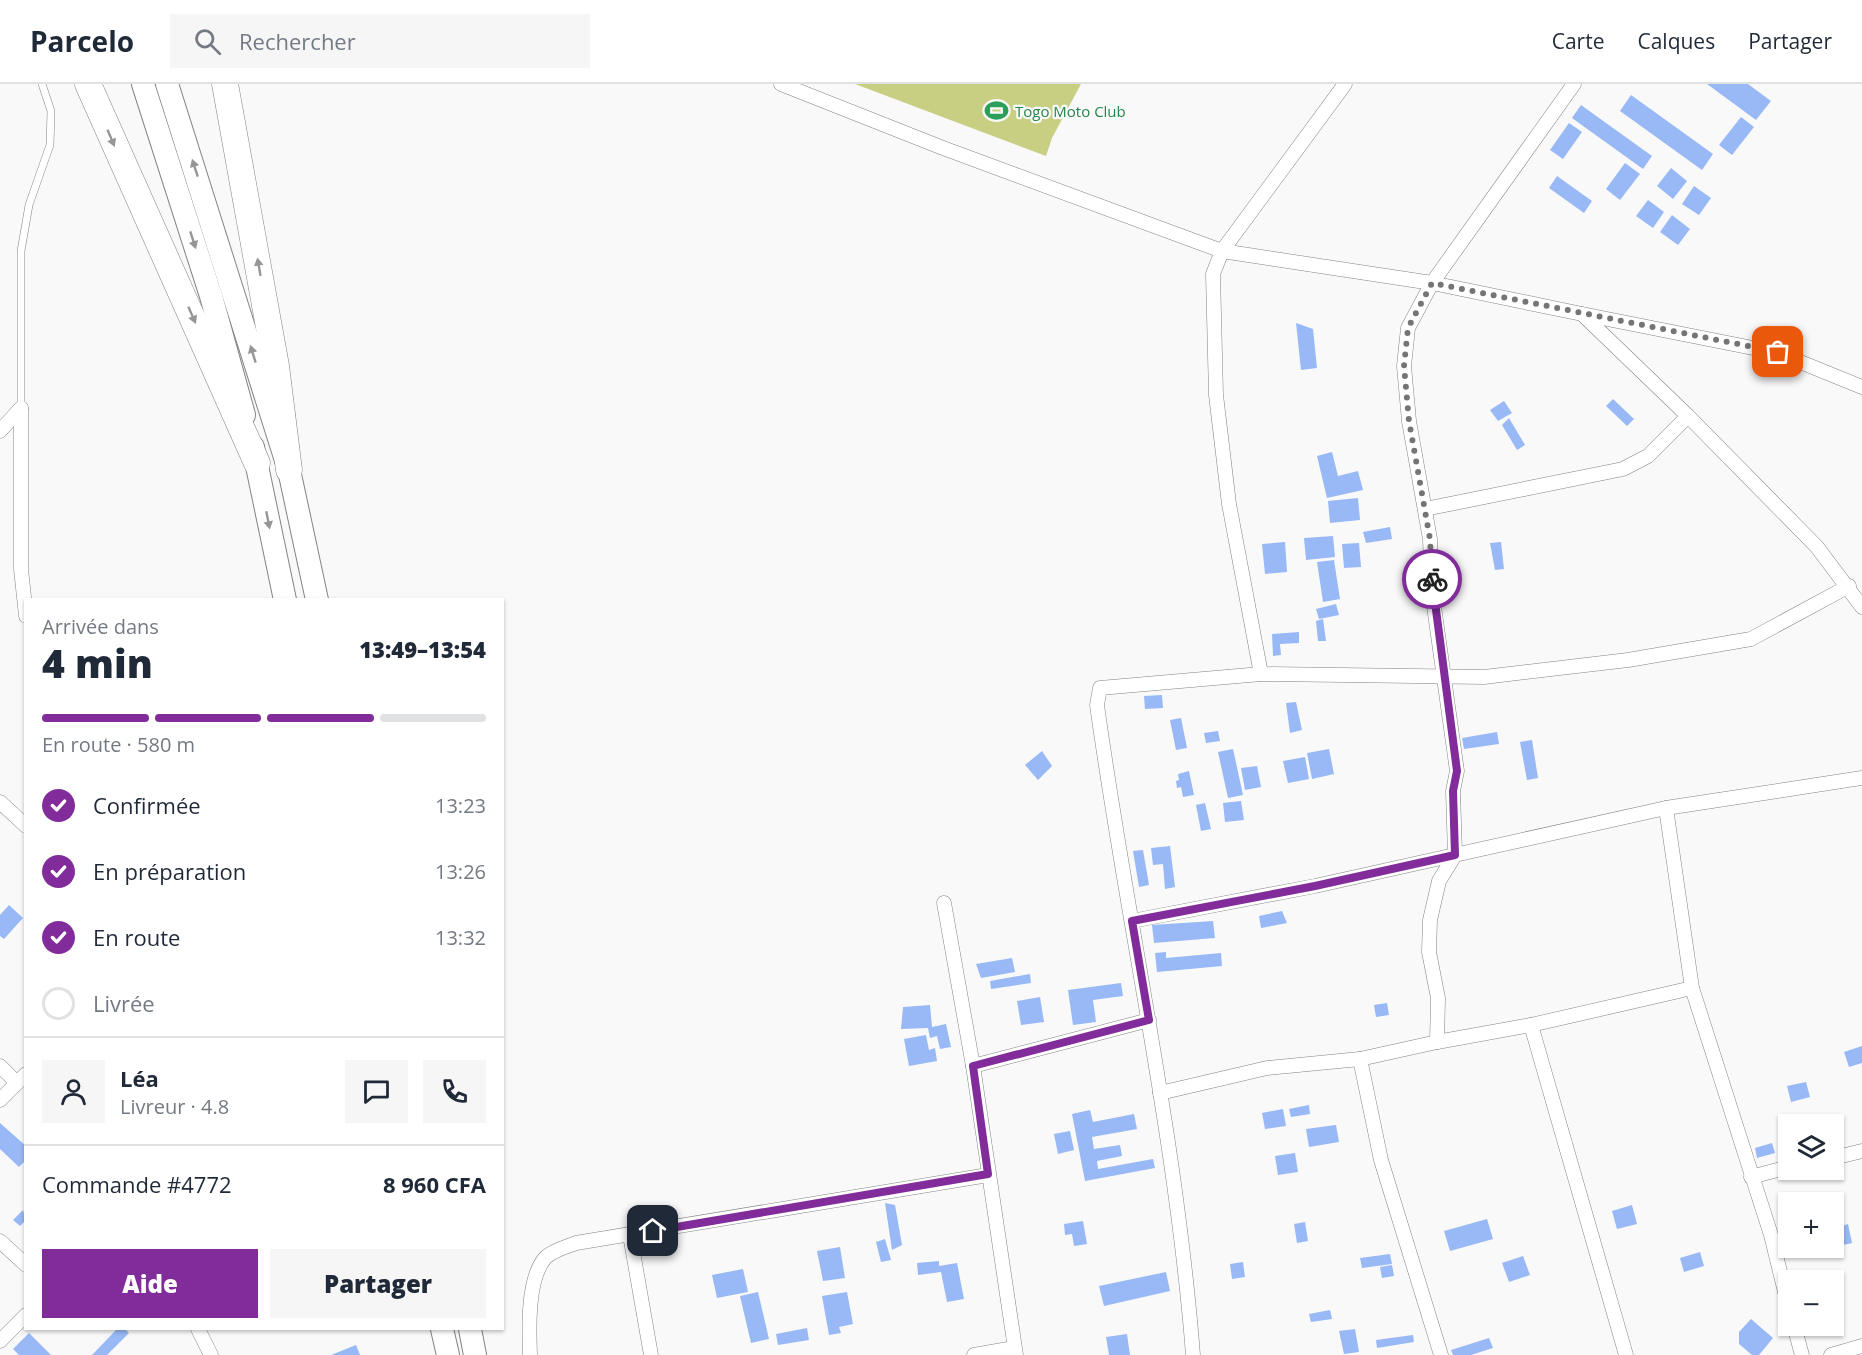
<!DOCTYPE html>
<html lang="fr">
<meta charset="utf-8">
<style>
:root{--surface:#fff;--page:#f6f6f7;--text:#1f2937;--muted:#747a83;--line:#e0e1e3;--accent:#812c9a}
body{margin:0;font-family:"Open Sans",sans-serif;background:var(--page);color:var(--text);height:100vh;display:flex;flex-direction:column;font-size:22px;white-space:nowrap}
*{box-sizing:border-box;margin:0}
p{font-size:20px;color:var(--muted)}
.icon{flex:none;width:33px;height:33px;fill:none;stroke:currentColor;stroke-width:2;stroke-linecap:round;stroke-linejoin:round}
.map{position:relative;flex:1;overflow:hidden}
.sheet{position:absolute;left:24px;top:514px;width:480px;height:732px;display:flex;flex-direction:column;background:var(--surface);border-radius:0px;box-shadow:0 2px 4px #0004}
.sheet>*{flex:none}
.fabs{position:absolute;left:1778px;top:1030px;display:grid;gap:12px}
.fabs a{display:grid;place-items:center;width:66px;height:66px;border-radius:0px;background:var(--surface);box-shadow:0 2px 4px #0004;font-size:30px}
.pin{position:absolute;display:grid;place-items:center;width:51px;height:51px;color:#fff;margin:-26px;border-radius:12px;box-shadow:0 3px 9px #0006}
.courier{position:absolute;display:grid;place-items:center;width:60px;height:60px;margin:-30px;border:4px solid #812c9a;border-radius:50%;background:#fff;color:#222;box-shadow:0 2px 8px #0007}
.head em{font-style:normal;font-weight:800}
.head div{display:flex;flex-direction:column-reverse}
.head{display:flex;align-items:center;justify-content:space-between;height:102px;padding:0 18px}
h1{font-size:39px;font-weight:800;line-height:45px}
.bar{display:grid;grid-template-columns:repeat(4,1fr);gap:9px 6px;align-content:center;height:72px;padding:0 18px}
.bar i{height:8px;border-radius:4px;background:var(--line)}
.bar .on{background:var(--accent)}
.bar p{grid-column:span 4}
.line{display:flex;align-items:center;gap:15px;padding:0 18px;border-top:2px solid var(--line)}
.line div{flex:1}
.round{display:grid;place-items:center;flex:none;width:63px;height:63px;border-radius:0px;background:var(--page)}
ol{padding:0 18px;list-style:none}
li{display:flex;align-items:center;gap:18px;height:66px}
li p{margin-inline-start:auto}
li .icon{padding:6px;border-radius:50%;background:var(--accent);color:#fff;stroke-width:4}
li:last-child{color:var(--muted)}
li i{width:33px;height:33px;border:3px solid var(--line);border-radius:50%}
.primary-button{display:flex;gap:12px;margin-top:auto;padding:12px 18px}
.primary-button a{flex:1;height:69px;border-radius:0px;background:var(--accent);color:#fff;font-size:24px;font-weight:800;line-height:69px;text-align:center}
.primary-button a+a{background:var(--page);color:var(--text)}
header{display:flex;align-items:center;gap:36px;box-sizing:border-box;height:84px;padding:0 30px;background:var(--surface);border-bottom:2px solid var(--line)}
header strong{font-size:28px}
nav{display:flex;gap:33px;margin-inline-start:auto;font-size:21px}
.search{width:420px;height:54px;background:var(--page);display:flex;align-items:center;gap:15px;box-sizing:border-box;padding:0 21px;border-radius:0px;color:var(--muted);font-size:22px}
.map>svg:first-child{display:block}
.green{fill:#c9cf82}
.building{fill:#98b9f5}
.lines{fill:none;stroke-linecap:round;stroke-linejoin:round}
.lane-casing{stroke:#838384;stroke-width:8}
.street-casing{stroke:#838384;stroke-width:15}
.primary-casing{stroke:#838384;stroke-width:24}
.highway-casing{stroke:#838384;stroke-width:27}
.lane{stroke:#fff;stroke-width:7}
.street{stroke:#fff;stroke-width:14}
.primary{stroke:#fff;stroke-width:22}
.highway{stroke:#fff;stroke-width:26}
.oneway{fill:#969696}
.done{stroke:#757575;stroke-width:6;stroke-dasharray:0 10.8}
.route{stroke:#812c9a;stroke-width:8}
.labels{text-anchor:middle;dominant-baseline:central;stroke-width:4.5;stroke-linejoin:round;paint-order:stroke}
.leisure-label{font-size:15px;fill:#27864d;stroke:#f9f9fa;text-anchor:start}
</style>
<header>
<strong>Parcelo</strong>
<div class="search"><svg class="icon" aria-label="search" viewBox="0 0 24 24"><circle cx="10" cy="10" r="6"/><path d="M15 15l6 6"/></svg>Rechercher</div>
<nav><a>Carte</a><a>Calques</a><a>Partager</a></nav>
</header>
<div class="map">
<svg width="1862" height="1271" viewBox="0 0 1862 1271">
<rect width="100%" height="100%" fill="#f9f9fa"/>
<!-- green -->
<path class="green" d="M855 0H1081L1052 54 1046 72Z"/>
<!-- building -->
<g class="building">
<path d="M1707 0H1748L1771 17 1756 36Z"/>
<path d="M1631 11 1713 70 1702 86 1620 27Z"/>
<path d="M1581 21 1652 72 1643 85 1572 34Z"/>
<path d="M1741 33 1754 43 1732 71 1719 61Z"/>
<path d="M1569 39 1582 48 1563 75 1550 66Z"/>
<path d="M1625 79 1640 90 1620 116 1606 105Z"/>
<path d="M1671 84 1687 97 1673 115 1657 102Z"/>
<path d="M1557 92 1592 117 1584 129 1549 104Z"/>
<path d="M1694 102 1711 114 1699 131 1682 120Z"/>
<path d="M1648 116 1664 128 1653 144 1636 132Z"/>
<path d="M1672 131 1690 145 1678 161 1660 148Z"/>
<path d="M1296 239 1313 245 1317 284 1301 286Z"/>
<path d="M1613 315 1634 335 1627 342 1606 322Z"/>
<path d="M1504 317 1512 329 1498 337 1490 326Z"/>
<path d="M1509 334 1525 361 1517 366 1502 341Z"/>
<path d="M1332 368 1338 392 1358 387 1363 406 1327 414 1317 372Z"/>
<path d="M1358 414 1360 436 1330 439 1328 417Z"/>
<path d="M1390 443 1392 455 1366 459 1363 448Z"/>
<path d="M1333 452 1335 473 1306 476 1304 454Z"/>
<path d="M1285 458 1287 488 1265 490 1262 460Z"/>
<path d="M1501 458 1504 485 1495 486 1490 459Z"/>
<path d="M1359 459 1361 483 1344 484 1342 460Z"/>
<path d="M1334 476 1340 515 1323 518 1317 478Z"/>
<path d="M1336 520 1339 531 1319 535 1316 525Z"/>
<path d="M1323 535 1326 557H1318L1316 537Z"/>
<path d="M1299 548V559L1280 560 1281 571 1273 572 1272 550Z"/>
<path d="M1162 611 1163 624 1145 625 1144 612Z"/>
<path d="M1296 618 1302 646 1290 649 1286 619Z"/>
<path d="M1181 634 1187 664 1176 666 1170 636Z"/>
<path d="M1218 647 1220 657 1206 659 1204 649Z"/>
<path d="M1497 648 1499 660 1464 665 1462 654Z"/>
<path d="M1532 656 1538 694 1527 696 1520 658Z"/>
<path d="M1233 665 1243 711 1228 714 1218 668Z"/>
<path d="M1329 665 1334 690 1312 695 1307 669Z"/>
<path d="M1042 667 1052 682 1038 696 1025 681Z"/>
<path d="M1305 673 1309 695 1288 699 1283 677Z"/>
<path d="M1257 682 1261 703 1245 706 1241 684Z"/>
<path d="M1189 687 1194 711 1183 713 1181 703 1177 704 1176 697 1179 696 1178 690Z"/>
<path d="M1241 717 1244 736 1225 738 1223 719Z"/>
<path d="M1205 719 1211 745 1201 747 1196 721Z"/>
<path d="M1170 762 1175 803 1165 805 1163 780 1153 781 1151 764Z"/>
<path d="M1143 766 1149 801 1139 803 1133 767Z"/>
<path d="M9 821 23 834 4 855 0 852V831Z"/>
<path d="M1282 827 1287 839 1261 844 1259 832Z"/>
<path d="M1213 837 1215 854 1154 859 1152 841Z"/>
<path d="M1166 868V874L1221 869 1222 882 1157 888 1155 869Z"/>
<path d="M1012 874 1015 888 981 894 976 880Z"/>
<path d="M1030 890 1031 899 991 905 990 897Z"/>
<path d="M1121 899 1123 912 1093 916 1096 938 1073 941 1068 906Z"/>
<path d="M1040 913 1044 938 1021 941 1017 917Z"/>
<path d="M1387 919 1389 931 1376 933 1374 921Z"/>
<path d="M930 921 932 943 946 940 951 963 940 965 937 952 930 954 928 944 901 945 903 923Z"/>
<path d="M926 951 929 966 935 964 937 977 909 982 904 955Z"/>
<path d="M1862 962V979L1849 983 1844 968Z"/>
<path d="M1806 998 1810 1013 1791 1018 1787 1002Z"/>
<path d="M1309 1021 1310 1030 1291 1033 1289 1025Z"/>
<path d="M1283 1025 1286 1042 1265 1045 1262 1029Z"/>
<path d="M1090 1026 1093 1038 1134 1030 1137 1045 1092 1053 1094 1065 1120 1061 1122 1072 1097 1077 1098 1085 1153 1075 1155 1084 1085 1097 1072 1030Z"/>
<path d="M0 1039 26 1062V1076L19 1083 0 1065Z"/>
<path d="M1336 1041 1339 1058 1309 1063 1306 1045Z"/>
<path d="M1070 1047 1074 1066 1058 1070 1054 1050Z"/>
<path d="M1772 1059 1775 1069 1757 1074 1755 1064Z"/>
<path d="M1295 1069 1298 1088 1278 1091 1275 1072Z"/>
<path d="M1836 1108 1844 1139 1833 1142V1119H1823L1821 1112Z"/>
<path d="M885 1119 895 1121 902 1161 892 1166Z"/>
<path d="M1632 1121 1637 1140 1617 1145 1612 1127Z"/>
<path d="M23 1126 26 1136 20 1142 13 1136Z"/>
<path d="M1487 1135 1493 1155 1450 1167 1444 1147Z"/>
<path d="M1083 1137 1087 1160 1074 1162 1072 1150 1065 1151 1064 1140Z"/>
<path d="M1305 1138 1308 1157 1297 1159 1294 1140Z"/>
<path d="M1848 1140 1852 1159 1843 1161 1839 1143Z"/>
<path d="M885 1155 891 1176 881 1178 876 1158Z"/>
<path d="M840 1163 845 1194 823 1197 817 1167Z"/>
<path d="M1700 1168 1704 1182 1684 1188 1680 1174Z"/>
<path d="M1390 1170 1392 1180 1362 1184 1360 1174Z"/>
<path d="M1523 1172 1530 1191 1509 1198 1502 1179Z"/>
<path d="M939 1177V1182L957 1179 964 1215 947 1218 941 1188 918 1191 917 1179Z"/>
<path d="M1243 1178 1245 1193 1232 1195 1230 1180Z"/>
<path d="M1392 1181 1394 1192 1382 1194 1380 1183Z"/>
<path d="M743 1185 748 1208 717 1214 712 1191Z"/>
<path d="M1166 1188 1170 1207 1104 1222 1099 1202Z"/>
<path d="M758 1208 769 1255 751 1259 740 1212Z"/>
<path d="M847 1208 853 1240 839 1243 841 1249 829 1251 822 1212Z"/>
<path d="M1330 1226 1332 1235 1311 1238 1309 1230Z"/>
<path d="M1751 1235 1773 1254 1759 1271H1752L1739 1260V1248Z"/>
<path d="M807 1244 809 1256 778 1261 776 1250Z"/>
<path d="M117 1245H125L129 1249 107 1271H92Z"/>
<path d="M1355 1245 1359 1268 1344 1270 1339 1247Z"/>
<path d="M29 1249 51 1271H19L13 1265Z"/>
<path d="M1127 1250 1130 1271H1109L1106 1253Z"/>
<path d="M1413 1251 1414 1258 1377 1264 1376 1256Z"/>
<path d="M1489 1254 1493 1264 1471 1271H1453L1451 1266Z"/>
<path d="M356 1261 360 1271H331Z"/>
</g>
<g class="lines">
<defs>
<path id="lane" d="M21 324V167L29 121 50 61 51 27 42 0"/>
<g id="street">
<path d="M781 0 943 64 1222 167 1432 199 1582 230 1688 332 1817 463 1862 523"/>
<path d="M1582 230 1778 269 1862 303"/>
<path d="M21 324V485L26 532"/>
<path d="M0 347 21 324"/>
<path d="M1425 425 1623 385 1648 372 1688 332"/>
<path d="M1261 590 1229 420 1216 311 1213 190 1222 167 1345 0"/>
<path d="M0 718 26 742"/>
<path d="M1666 724 1692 904 1771 1151 1788 1220"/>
<path d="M944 819 973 982 1016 1271"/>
<path d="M1132 837 1315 802 1666 724 1862 694"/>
<path d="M1531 941 1626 1271"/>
<path d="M1437 958 1438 914 1429 868 1430 836 1439 797 1455 771 1453 707 1457 687 1432 508 1430 455 1409 337 1404 282 1408 244 1432 199 1574 0"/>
<path d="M1360 975 1381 1076 1441 1271"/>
<path d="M0 982 17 999"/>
<path d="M973 982 1149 936"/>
<path d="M1160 1009 1267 984 1360 975 1437 958 1531 941 1692 904"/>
<path d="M0 1016 26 990"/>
<path d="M1833 1074 1862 1067"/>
<path d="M1751 1093 1788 1083"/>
<path d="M630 1151 651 1271"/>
<path d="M0 1157 26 1181"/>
<path d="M1794 1242 1802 1271"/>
<path d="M198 1245 211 1271"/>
<path d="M0 1257 26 1231"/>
<path d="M530 1271C529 1245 527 1193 546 1173 554 1166 566 1163 576 1159L988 1091"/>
<path d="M974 1271 1014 1264"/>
<path d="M1193 1271C1176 1052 1127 838 1097 621L1100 604 1261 590 1484 593 1628 576 1751 555 1849 502"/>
<path d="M1831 1271 1862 1262"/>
</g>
<g id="primary">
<path d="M143 0 211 212 244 331"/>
<path d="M167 0 289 386 317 516"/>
<path d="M253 363 285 516"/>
<path d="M442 1245 448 1271"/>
<path d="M470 1245 475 1271"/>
</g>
<g id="highway">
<path d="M88 0 257 379"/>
<path d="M225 0 276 282 289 386"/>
</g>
</defs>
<!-- lane casing -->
<use href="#lane" class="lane-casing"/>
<!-- street casing -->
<use href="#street" class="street-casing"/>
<!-- primary casing -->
<use href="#primary" class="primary-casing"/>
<!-- highway casing -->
<use href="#highway" class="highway-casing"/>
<!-- lane -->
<use href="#lane" class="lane"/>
<!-- street -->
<use href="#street" class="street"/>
<!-- primary -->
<use href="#primary" class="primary"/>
<!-- highway -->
<use href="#highway" class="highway"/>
</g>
<!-- one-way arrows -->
<defs><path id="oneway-solid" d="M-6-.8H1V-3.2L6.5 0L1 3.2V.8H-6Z" transform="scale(1.5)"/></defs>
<g class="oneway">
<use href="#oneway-solid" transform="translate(111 54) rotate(67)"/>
<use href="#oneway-solid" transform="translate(195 84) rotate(-108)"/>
<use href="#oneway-solid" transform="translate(193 156) rotate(72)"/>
<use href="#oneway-solid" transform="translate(259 183) rotate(-100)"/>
<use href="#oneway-solid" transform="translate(192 231) rotate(66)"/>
<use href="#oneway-solid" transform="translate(253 270) rotate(-107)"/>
<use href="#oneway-solid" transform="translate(268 436) rotate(79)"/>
</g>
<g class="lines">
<!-- done -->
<path class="done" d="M1432 495 1430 455 1409 337 1404 282 1408 244 1432 199 1778 268"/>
<!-- route -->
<path class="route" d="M653 1147 988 1090 973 982 1149 936 1132 837 1315 802 1455 771 1453 707 1457 687 1432 495"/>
</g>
<!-- icons -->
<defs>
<symbol id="stadium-bare" viewBox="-9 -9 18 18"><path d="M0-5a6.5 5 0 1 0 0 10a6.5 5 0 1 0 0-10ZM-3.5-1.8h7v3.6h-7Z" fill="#2e9e5b" stroke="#f9f9fa" stroke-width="2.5" paint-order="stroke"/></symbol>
</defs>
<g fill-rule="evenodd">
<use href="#stadium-bare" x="980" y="10" width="33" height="33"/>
</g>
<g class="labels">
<!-- leisure labels -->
<g class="leisure-label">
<text x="1015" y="27">Togo Moto Club</text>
</g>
</g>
</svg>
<div class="fabs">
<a><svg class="icon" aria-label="layers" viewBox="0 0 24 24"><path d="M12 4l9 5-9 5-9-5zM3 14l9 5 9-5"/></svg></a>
<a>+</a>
<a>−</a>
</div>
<div class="pin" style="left:1778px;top:268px;background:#ea580c"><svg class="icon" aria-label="bag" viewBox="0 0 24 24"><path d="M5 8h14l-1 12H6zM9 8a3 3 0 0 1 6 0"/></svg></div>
<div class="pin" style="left:653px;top:1147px;background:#1f2937"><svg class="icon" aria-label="home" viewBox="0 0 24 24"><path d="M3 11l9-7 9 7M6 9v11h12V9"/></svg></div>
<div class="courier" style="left:1432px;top:495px"><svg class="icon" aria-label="bike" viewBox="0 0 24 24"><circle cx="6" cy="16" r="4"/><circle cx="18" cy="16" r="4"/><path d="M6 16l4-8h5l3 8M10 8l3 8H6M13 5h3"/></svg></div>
<section class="sheet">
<div class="head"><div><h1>4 min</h1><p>Arrivée dans</p></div><em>13:49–13:54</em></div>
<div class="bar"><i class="on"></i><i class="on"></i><i class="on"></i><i></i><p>En route · 580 m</p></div>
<ol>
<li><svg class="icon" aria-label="check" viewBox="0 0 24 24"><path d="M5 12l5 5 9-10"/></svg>Confirmée<p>13:23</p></li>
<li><svg class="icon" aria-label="check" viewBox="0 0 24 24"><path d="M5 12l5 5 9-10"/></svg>En préparation<p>13:26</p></li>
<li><svg class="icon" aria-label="check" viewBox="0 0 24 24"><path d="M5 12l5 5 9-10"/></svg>En route<p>13:32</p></li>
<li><i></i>Livrée</li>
</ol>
<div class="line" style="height:108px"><a class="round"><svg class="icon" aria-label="person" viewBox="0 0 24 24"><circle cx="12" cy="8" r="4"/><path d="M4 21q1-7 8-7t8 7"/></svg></a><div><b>Léa</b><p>Livreur · 4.8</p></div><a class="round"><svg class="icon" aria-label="chat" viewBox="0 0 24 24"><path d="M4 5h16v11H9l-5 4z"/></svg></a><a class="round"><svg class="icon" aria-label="phone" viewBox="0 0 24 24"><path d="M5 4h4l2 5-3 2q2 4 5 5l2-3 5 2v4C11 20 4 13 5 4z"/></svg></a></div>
<div class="line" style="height:78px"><div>Commande #4772</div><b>8 960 CFA</b></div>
<div class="primary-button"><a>Aide</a><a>Partager</a></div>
</section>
</div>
